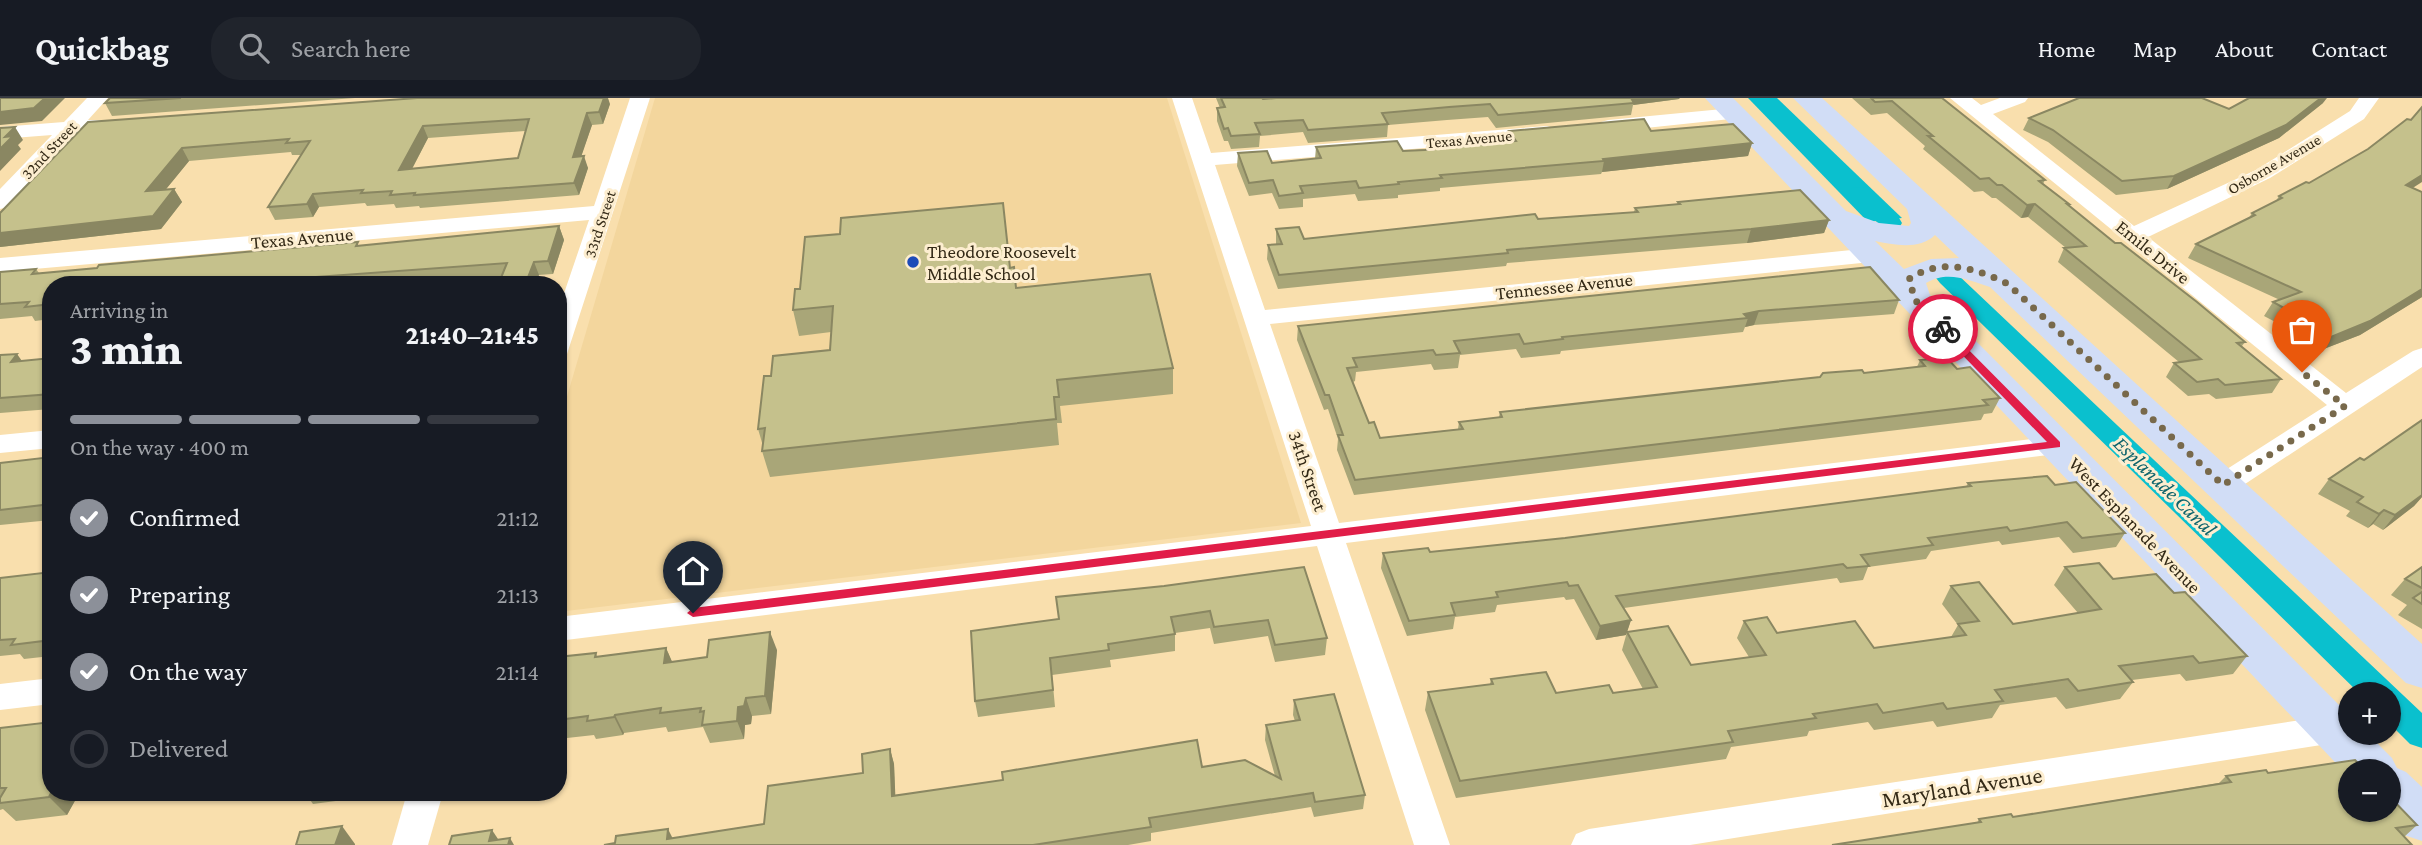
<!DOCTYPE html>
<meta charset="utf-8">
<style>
:root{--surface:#171b24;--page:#20242c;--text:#f1f3f6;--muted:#9ea1a6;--line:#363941;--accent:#8c9099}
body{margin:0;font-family:"Crimson Pro",serif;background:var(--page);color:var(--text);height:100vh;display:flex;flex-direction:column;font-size:26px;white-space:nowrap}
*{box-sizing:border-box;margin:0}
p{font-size:23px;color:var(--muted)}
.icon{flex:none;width:38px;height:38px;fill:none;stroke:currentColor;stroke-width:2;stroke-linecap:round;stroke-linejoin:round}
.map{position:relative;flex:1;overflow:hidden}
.side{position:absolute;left:42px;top:178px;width:525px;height:525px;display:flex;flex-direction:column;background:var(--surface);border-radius:28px;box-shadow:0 2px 5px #0004}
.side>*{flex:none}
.fabs{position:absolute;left:2338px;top:584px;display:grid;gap:14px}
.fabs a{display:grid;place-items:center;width:63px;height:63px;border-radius:50%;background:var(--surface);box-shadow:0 2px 5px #0004;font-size:35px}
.pin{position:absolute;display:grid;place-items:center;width:60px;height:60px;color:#fff;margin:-72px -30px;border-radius:50% 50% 50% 0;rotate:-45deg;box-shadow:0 0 7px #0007}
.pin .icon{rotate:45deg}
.courier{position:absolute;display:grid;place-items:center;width:70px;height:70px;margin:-35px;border:5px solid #e11d48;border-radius:50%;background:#fff;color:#222;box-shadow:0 2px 9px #0007}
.summary em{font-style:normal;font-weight:800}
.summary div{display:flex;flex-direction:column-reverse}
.summary{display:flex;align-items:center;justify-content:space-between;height:119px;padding:0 28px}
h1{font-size:46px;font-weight:800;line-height:52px}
.bar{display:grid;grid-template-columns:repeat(4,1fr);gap:10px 7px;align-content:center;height:84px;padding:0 28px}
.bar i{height:9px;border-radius:5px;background:var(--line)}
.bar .selected{background:var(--accent)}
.bar p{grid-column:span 4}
ol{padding:0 28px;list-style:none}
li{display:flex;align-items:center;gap:21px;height:77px}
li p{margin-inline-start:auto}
li .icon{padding:7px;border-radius:50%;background:var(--accent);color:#fff;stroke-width:4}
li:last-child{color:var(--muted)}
li i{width:38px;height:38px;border:4px solid var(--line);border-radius:50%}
header{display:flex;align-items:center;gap:42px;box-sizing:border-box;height:98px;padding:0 35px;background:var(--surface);border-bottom:2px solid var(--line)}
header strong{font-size:33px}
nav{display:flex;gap:38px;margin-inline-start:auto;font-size:24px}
.search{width:490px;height:63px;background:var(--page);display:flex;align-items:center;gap:18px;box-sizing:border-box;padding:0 24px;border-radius:28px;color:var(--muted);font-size:26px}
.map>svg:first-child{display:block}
.built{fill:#f3d69d}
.water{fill:#0ac0ce}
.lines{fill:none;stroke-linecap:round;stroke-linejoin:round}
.canal{fill:#0ac0ce;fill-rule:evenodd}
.street{fill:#fff;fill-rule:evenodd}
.secondary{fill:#d1ddf6;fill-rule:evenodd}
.wall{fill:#a9a678;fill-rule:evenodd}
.shaded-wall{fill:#8a8762}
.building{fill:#c5c18c;stroke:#8a8762;stroke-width:2;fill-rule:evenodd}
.route{fill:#e11d48}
.done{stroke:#78694b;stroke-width:7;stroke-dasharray:0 12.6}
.poi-dot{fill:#1e4bb8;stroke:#fdeed0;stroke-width:2.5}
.labels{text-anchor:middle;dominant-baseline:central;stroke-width:6;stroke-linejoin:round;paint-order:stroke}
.far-street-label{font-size:16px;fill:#332916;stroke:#fdeed0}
.street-label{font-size:19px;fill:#332916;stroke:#fdeed0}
.poi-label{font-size:19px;fill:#332916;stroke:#fdeed0;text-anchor:start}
.water-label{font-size:21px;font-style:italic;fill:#0f646b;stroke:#fdeed0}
.near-street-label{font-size:23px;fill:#332916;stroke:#fdeed0}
</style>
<header>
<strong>Quickbag</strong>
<div class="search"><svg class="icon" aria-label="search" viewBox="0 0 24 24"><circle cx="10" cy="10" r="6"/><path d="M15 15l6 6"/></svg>Search here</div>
<nav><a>Home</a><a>Map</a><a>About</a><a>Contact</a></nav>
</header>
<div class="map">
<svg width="2422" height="747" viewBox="0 0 2422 747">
<rect width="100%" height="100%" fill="#f9dfad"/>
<!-- built -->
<path class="built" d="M655 0H1167L1301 425 558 514V329Z"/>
<!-- water -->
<path class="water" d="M1748 0H1777L1902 120 1868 124Z"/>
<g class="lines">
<!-- canal -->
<g class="canal">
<path d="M1860 89 1868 90 1899 120 1902 125 1899 130H1883L1852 100 1849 95 1852 90Z"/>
<path d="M1948 173 1956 175 2422 615V650L2410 646 2389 625V597H2361L1940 185 1936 180 1940 175Z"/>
</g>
<!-- street -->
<g class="street">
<path d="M87 0H108L88 22H126L129 26 126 30 76 35 8 109 0 111V91L52 37 0 41V29L64 24Z"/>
<path d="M630 0H650L567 256 558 259V213L589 122 0 174V160L594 108Z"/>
<path d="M1172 0H1192L1211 55 1547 28 1554 30 1557 34 1554 38 1547 40 1215 67 1265 212 1871 150 1879 152 1883 157 1879 162 1871 164 1270 226 1339 425 2056 338 2066 341 2070 347 2066 353 2056 356 1346 445 1450 747H1414L1317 448 558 543V519L1311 428Z"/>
<path d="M1950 0H1972L1981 7 2000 0H2028L2025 4 1993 16 2134 128 2256 72 2350 13 2359 0H2379L2364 21 2270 80 2148 139 2346 295 2413 253 2422 250V269L2233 394 2223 397 2213 394 2209 387 2213 380 2327 307Z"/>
<path d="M1733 10 1740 12 1743 16 1740 20 1608 34 1601 32 1598 28 1601 24 1608 22Z"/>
<path d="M51 332V350L0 355V337Z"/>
<path d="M51 580V606L0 612V586Z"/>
<path d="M2334 617 2346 621 2350 630 2346 641 2334 645 1690 747H1571L1576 736 1589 731Z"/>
<path d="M407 695H443L428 747H392Z"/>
</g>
<!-- secondary -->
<path class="secondary" d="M1705 0H1733L1846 113 1879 125 1909 128 1911 125 1907 111 1793 0H1822L2422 546V590L2406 585 1990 189C1968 182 1948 172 1926 185L1930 197 2350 618V635H2367L2392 660 2397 670 2406 674 2422 689V743L2404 737 2381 712H2389V674H2350V680ZM1935 137 1959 160 1931 161 1904 171 1875 143C1894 147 1920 152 1935 137Z"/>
</g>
<!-- wall -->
<g class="wall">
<path d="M110 0H355L112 18 105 5Z"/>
<path d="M1216 0H1262L1263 1H1679L1633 7 1631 17 1496 30 1488 19 1447 22 1388 27 1387 39 1308 45 1303 34 1260 38 1259 49 1231 51 1228 43H1224L1217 23V10H1220Z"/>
<path d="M1852 0H1942L2045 82 2043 86 2069 106 2068 108 2245 244 2242 248 2281 281 2272 295 2216 301 2209 296 2188 298 2166 279 2174 265 2179 264 2058 164 2064 150H2066L2028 119 2021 120 1996 100H1992L1983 93 1974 94 1923 51 1925 48 1887 15 1871 17Z"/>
<path d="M2323 5 2279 40 2167 91 2116 97 2048 44 2023 32 2029 20 2229 11Z"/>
<path d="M610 6 603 26 592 27 581 58 588 70 579 97 420 110 419 108 396 110 394 106 367 108 365 105 319 109 313 119 275 122 268 109 301 57H292L291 54 189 63 165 92 174 91 182 104 161 131 0 149V115L88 24ZM525 33 518 60 412 71 428 40Z"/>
<path d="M1509 33H1651L1752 45 1748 58 1602 74 1601 76 1440 90V93L1398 97V100L1358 103 1355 96 1303 101V109L1279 111 1272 95 1249 98 1237 68 1238 55 1272 65 1315 61 1316 49 1403 53 1508 44Z"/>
<path d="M2309 85 2413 90 2422 94V199L2360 237 2321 252 2281 230 2283 228 2264 218 2273 204 2280 202 2188 160 2196 146 2249 120 2252 115 2276 103 2279 98Z"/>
<path d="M1678 104 1829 122 1824 135 1747 145 1507 165 1506 168 1278 191 1267 161 1268 147H1276V131L1304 141 1538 121 1634 114 1635 110 1677 106Z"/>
<path d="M559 128 564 142 553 176 394 187H51V221L35 223 32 218 0 221V174L36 171 39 175 360 148Z"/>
<path d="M1010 170 1017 190 1173 270V296L1060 308 1062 325H1057L1059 347 770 379 762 353 763 348 758 331 771 278 830 252 831 234 799 238 793 212Z"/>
<path d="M1899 202 1894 216 1754 227 1745 229 1743 234 1561 253 1560 256 1521 260 1516 251 1460 257 1458 270 1434 272 1431 266 1356 274 1355 283 1353 284 1369 325 1380 340 1458 331 1459 324 1499 319 1500 314 1917 269 1920 262 1957 271 2000 300 1992 315 1984 316 1981 322 1354 397 1337 352 1338 341 1328 311 1324 312 1297 242 1298 228Z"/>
<path d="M0 257 22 263 51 260V311L0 315Z"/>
<path d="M2422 322V399L2414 408 2383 432 2373 426 2368 430 2346 418 2350 413 2318 396 2329 381 2364 362Z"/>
<path d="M51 359V422L0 427V365Z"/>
<path d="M1968 385 2055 387 2125 435 2116 449 2073 455 2059 439 2002 447 1999 443 1931 453 1926 461 1868 469 1863 482 1840 485 1837 480 1624 510 1631 522 1626 537 1596 542 1574 501 1566 502 1564 499 1497 507 1495 514 1455 519 1453 531 1407 538 1381 470 1383 455 1430 454 1565 440 1966 389Z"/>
<path d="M2065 469 2174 495 2247 558 2233 576 2186 583 2180 576 2132 582 2133 584 2120 601 2066 611 2056 599 2000 607 1992 620 1937 629 1933 623 1874 632 1868 624 1809 633 1807 638 1731 649 1726 661 1456 700 1425 612 1428 594 1490 586 1491 581 1556 595H1613L1643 591 1622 552 1627 534 1691 567 1749 559 1737 540 1744 523 1777 535 1874 550 1951 539 1958 527 1942 506 1951 488 2013 526 2078 515 2054 487Z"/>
<path d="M2422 469V531L2398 517 2407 507 2391 497 2405 481Z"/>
<path d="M51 474V558L24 561 20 556 0 558V480Z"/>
<path d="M1164 488 1327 540 1325 557 1275 564 1268 538 1214 546 1210 530 1175 535V553L1110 562 1111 569 1052 577 1055 609 978 619 975 603 1059 521Z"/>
<path d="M666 550 672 564 777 552 771 616 752 618 751 626 745 627 744 641 710 645 703 629 668 634 666 629 624 635 623 637 596 641 594 637 558 641V559L596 555 597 559Z"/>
<path d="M1294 602 1365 697 1363 711 1314 719 1311 709 1151 735V743L1128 747H604L673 740 764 726 863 675 890 651 894 666 895 697 1202 669 1275 678 1265 642 1266 627 1295 623 1293 617Z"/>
<path d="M0 630 51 695H107L77 699 67 717 16 723 3 711 0 712Z"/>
<path d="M2268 675 2417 727 2404 739 1977 725 1979 721 2013 719 2219 685 2226 678Z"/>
<path d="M305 695H353L351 701 313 706Z"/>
</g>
<!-- shaded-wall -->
<g class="shaded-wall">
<path d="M45 0H65L42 23 0 27V14Z"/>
<path d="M604 0H608L610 6 603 26 599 14Z"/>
<path d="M1627 0H1680L1679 1 1633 7 1634 5Z"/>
<path d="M2321 0H2327L2323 5 2279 40 2167 91 2174 78Z"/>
<path d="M587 15 592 27 577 71 573 59Z"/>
<path d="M423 28 428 40 405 84 399 72Z"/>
<path d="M15 29 23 42 18 47 21 51 0 73V51L5 39Z"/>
<path d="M1752 45 1748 58 1602 74 1604 63 1603 61Z"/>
<path d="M182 50 189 63 154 106 146 93Z"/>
<path d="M584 58 588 70 579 97 574 85Z"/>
<path d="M2422 77V84L2397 100 2406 87Z"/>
<path d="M174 91 182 104 161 131 0 149V135Z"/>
<path d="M313 96 319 109 313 119 307 106Z"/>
<path d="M2035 106 2028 119 2021 120 2027 107Z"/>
<path d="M1829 122 1824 135 1747 145 1751 131Z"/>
<path d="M559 128 564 142 553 176 548 163Z"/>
<path d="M534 164 539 177 536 187H525Z"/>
<path d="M2422 191V199L2360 237 2321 252 2331 239Z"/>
<path d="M1759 213 1754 227 1745 229 1748 220 1744 216Z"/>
<path d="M17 256 27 270 11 264Z"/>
<path d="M2422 391V399L2414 408 2383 432 2395 417Z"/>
<path d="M2384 412 2373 426 2368 430 2379 416Z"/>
<path d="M1631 522 1626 537 1596 542 1600 528Z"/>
<path d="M770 534 777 552 771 616 765 598Z"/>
<path d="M666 550 674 568 664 565Z"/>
<path d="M746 600 752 618 751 626 745 627 744 641 737 623 738 609Z"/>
<path d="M615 617 624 635 623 637 614 619Z"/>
<path d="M890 651 894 666 896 713 892 698Z"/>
<path d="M51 695H73L77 699 67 717 49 699Z"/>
<path d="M347 695H353L351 701Z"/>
<path d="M342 728 355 746V747H335Z"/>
<path d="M668 731 675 745 667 741Z"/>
<path d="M492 732 502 747 489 743Z"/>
<path d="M510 740 514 747H508Z"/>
</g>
<!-- building -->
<g class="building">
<path d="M0 0H45L34 10 0 14Z"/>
<path d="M110 0H181L105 5Z"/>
<path d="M417 0H604L599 14 587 15 573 59 584 58 574 85 414 97 415 95 390 97 392 93 361 95 363 92 313 96 307 106 268 109 310 43 286 45 289 41 182 50 146 93 174 91 153 118 0 135V115L88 24ZM529 21 518 60 399 72 423 28Z"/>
<path d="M1221 0H1262L1263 1 1276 0H1631L1634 5 1498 17 1490 6 1449 9 1382 15 1388 26 1308 32 1303 22 1255 25 1260 36 1231 38 1228 30 1224 31 1217 10 1225 9Z"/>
<path d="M1871 0H1942L2045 82 2039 83 2069 106H2067L2115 145H2121L2197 204 2245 244 2237 245 2281 281 2225 287 2218 281 2197 284 2174 265 2201 261 2064 150 2086 148 2035 106 2027 107 2002 87H1997L1989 80 1980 81 1928 38H1933L1892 3 1875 4Z"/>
<path d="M2079 0H2202L2229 11 2249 0H2321L2286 27 2174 78 2122 83 2053 32 2029 20Z"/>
<path d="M2422 9V77L2406 87 2422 94V191L2370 223 2331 239 2290 216 2293 215 2273 204 2301 194 2196 146 2255 117 2252 115 2282 100 2279 98 2306 84 2309 85 2368 51 2407 21 2411 22Z"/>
<path d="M1644 21 1651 33 1733 26 1752 45 1603 61 1604 63 1440 77 1442 80 1398 84 1399 86 1359 90 1356 83 1300 88 1303 95 1279 98 1273 82 1249 85 1238 55 1267 53 1272 65 1321 60 1316 49 1397 43 1403 53 1425 52 1516 43 1509 33Z"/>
<path d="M15 29 5 39 13 38 0 51V30Z"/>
<path d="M1800 92 1829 122 1751 131 1507 152 1508 155 1279 177 1268 147 1282 146 1276 131 1299 129 1304 141 1535 116 1538 121 1638 114 1635 110 1680 106 1678 104Z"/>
<path d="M1003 105 1010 170 1014 169 1016 190 1150 176 1173 270 1057 282 1059 299H1054L1056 321 762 353 765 330 758 331 764 278H771L773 258 830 252 833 208 793 212 795 191H800L805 139 840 136 841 120Z"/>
<path d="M559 128 548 163 534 164 525 187H498L507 165 232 185 230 187H51V206L25 209 29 204 0 206V174L36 171 32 176 97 170 99 167 358 144 356 148Z"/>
<path d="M1870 169 1899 202 1759 213 1744 216 1748 220 1562 239 1563 241 1524 246 1519 236 1454 243 1460 255 1436 257 1433 252 1353 260 1357 269 1347 270 1369 325 1374 324 1380 340 1463 331 1459 324 1502 319 1500 314 1820 279 1823 275 1862 272 1864 275 1925 268 1920 262 1947 260 1957 271 1970 269 2000 300 1983 302 1988 307 1355 382 1338 337H1343L1329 297H1325L1298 228Z"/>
<path d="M17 256 11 264 51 260V296L0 300V257Z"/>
<path d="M2422 322V397L2395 417 2384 412 2379 416 2357 404 2363 399 2329 381 2360 360 2364 362Z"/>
<path d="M51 359V406L0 412V365Z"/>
<path d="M2047 378 2055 387 2076 384 2125 435 2082 440 2067 424 2010 433 2007 429 1928 440 1933 447 1861 457 1869 468 1847 470 1843 466 1616 498 1631 522 1600 528 1578 487 1569 488 1567 484 1496 494 1498 499 1451 505 1455 517 1409 523 1383 455 1428 450 1430 454 1565 440 1971 388 1968 385Z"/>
<path d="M2099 465 2113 481 2156 476 2174 495 2185 494 2247 558 2199 565 2193 558 2119 568 2133 584 2078 593 2068 581 1995 592 2003 603 1947 611 1943 605 1883 615 1877 606 1813 616 1816 620 1728 633 1733 644 1460 683 1428 594 1493 586 1491 581 1546 574 1556 595 1609 587 1613 595 1657 589 1627 534 1668 528 1691 567 1766 557 1744 523 1767 519 1777 535 1855 523 1874 550 1966 537 1958 526 1979 523 1951 488 1979 484 2013 526 2101 511 2065 469Z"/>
<path d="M1304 469 1327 540 1275 547 1268 522 1214 529 1210 513 1171 519 1175 536 1108 546 1109 552 1050 560 1053 592 975 603 971 533 1059 521 1056 499 1164 488Z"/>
<path d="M2422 469V490L2405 481Z"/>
<path d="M51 474V542L11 547 15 541 0 542V480Z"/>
<path d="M2422 494V506L2413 500Z"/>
<path d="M770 534 765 598 746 600 744 608 738 609 737 623 702 627 704 613 700 614 701 610 660 615 661 610 615 617 614 619 587 623 588 618 558 622V559L596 555 595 559 666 550 664 565 707 559 709 542Z"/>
<path d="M1334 596 1365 697 1315 704 1313 695 1226 708 1149 720 1151 729 1033 747H604L615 745 616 738 668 731 667 741 764 726 768 688 863 675 862 656 890 651 892 698 1003 682 1002 674 1197 642 1202 669 1245 662 1281 681 1266 627 1300 622 1294 602Z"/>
<path d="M51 624V695L49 699 0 705V700L6 690H0V630Z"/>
<path d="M2355 662 2366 674H2350V712H2389V698L2417 727 2396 730 2412 747H1832L1981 724 1979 721 2011 716 2013 719 2231 684 2226 678 2266 672 2268 675Z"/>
<path d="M342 728 335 747H296L300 734Z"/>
<path d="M492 732 489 743 510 740 508 747H449L452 738Z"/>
</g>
<!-- route -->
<path class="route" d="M1939 229H1946L2060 344V349L693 519 687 515 693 510 2047 344 1939 233Z"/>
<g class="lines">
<!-- done -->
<path class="done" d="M1943 231 1915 202 1909 181C1941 159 1975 170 2008 186L2223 387 2345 308 2302 274"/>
</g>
<!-- markers -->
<circle class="poi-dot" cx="913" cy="164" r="7"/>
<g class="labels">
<!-- far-street labels -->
<g class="far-street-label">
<text transform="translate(1469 41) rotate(-5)">Texas Avenue</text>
<text transform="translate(49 52) rotate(-47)">32nd Street</text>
<text transform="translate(2274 66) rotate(-30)">Osborne Avenue</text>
<text transform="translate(600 126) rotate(-72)">33rd Street</text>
</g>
<!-- street labels -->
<g class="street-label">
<text transform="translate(302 140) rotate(-5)">Texas Avenue</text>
<text transform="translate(2153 154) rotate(39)">Emile Drive</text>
<text transform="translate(1564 188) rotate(-6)">Tennessee Avenue</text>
<text transform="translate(1308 373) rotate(71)">34th Street</text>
<text transform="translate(2135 427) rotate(46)">West Esplanade Avenue</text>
</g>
<!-- poi labels -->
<g class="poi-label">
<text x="927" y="153">Theodore Roosevelt<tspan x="927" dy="22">Middle School</tspan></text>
</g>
<!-- water labels -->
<g class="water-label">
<text transform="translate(2165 388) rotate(44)">Esplanade Canal</text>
</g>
<!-- near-street labels -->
<g class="near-street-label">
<text transform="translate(1962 689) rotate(-9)">Maryland Avenue</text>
</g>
</g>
</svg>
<div class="fabs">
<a>+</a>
<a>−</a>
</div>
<div class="pin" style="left:2302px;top:274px;background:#ea580c"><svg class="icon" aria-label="bag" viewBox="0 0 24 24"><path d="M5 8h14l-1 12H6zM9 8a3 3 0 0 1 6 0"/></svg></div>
<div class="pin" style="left:693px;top:515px;background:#1f2937"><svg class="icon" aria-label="home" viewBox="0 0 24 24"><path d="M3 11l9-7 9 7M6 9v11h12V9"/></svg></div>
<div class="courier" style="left:1943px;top:231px"><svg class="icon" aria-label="bike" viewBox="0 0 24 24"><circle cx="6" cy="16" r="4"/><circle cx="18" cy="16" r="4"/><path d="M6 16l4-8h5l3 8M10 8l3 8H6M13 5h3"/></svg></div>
<section class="side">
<div class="summary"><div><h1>3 min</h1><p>Arriving in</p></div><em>21:40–21:45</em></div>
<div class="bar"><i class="selected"></i><i class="selected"></i><i class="selected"></i><i></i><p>On the way · 400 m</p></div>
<ol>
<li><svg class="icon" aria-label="check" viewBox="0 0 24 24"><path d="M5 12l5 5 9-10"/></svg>Confirmed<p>21:12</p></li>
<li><svg class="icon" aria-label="check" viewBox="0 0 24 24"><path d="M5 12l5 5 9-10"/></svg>Preparing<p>21:13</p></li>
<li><svg class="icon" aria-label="check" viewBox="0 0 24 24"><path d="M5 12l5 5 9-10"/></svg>On the way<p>21:14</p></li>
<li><i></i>Delivered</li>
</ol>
</section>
</div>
